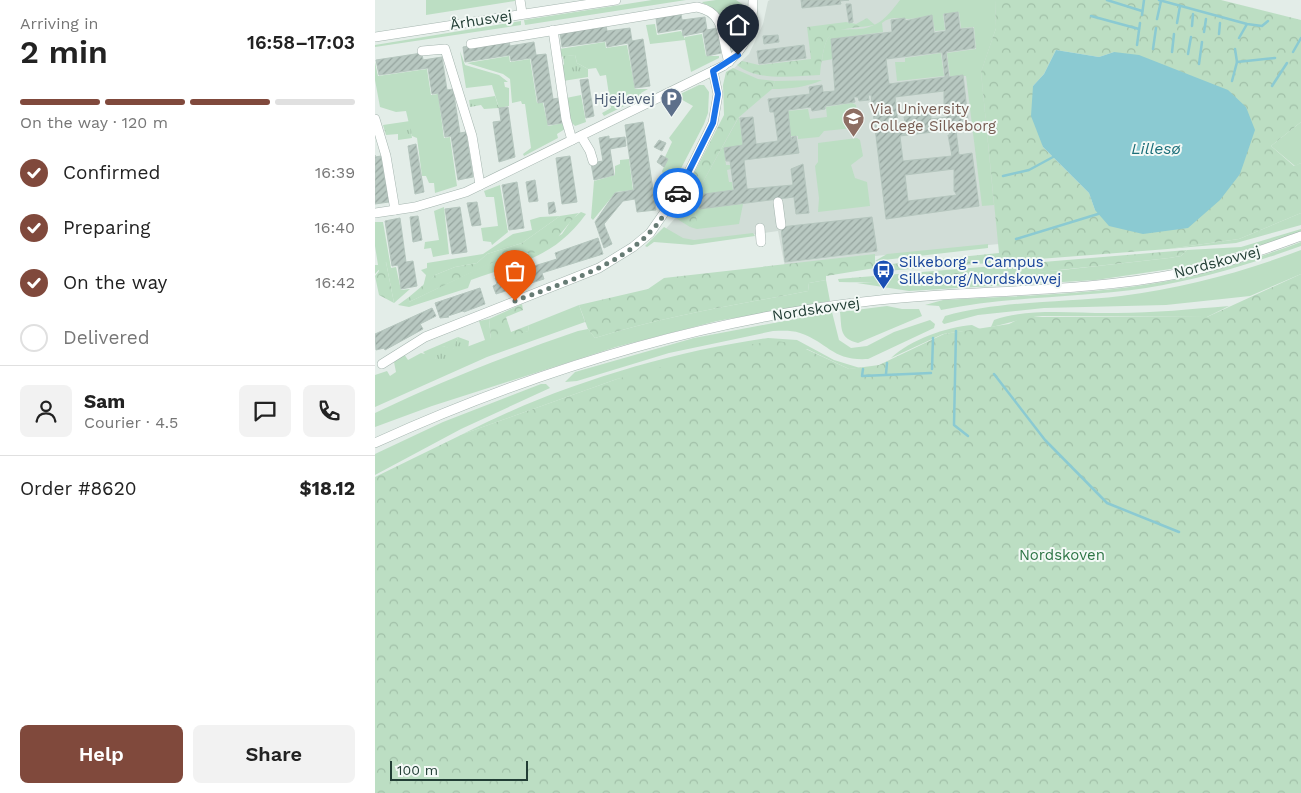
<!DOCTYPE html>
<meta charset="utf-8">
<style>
:root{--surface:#fff;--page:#f2f2f2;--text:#222;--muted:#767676;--line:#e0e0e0;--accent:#80493c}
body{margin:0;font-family:"Work Sans",sans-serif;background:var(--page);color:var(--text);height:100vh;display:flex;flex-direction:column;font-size:19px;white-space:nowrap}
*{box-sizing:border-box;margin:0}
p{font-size:16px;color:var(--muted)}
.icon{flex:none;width:28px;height:28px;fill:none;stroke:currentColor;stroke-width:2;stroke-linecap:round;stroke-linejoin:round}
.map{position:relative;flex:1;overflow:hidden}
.drawer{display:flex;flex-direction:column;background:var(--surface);width:375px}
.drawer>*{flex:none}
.scale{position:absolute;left:15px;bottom:12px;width:138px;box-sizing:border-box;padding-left:5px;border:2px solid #223e35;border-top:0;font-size:14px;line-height:18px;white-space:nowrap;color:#223e35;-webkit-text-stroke:4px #f3f9f6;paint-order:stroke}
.pin{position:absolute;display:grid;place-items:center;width:42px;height:42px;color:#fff;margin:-51px -21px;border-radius:50% 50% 50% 0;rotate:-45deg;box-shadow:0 0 5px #0007}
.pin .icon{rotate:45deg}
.courier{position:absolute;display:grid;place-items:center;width:50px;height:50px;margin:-25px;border:4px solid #1a73e8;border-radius:50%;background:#fff;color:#222;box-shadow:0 1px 6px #0007}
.head em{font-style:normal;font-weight:600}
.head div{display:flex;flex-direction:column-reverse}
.head{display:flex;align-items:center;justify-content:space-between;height:85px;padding:0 20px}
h1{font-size:32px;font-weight:600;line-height:38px}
.bar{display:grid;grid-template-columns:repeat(4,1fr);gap:8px 5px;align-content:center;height:60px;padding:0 20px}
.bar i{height:6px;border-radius:4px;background:var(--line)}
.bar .active{background:var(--accent)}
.bar p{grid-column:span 4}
.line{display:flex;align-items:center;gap:12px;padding:0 20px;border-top:1px solid var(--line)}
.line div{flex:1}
.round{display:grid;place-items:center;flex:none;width:52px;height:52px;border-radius:8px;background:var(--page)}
ol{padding:0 20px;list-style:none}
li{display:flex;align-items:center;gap:15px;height:55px}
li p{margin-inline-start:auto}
li .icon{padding:5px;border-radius:50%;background:var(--accent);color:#fff;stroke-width:4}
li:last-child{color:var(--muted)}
li i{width:28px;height:28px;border:2px solid var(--line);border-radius:50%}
.cta{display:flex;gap:10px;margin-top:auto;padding:10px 20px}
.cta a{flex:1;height:58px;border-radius:8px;background:var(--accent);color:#fff;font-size:20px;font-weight:600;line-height:58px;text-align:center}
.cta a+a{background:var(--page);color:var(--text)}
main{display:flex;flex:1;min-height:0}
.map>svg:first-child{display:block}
.built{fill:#d1ddd7}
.grass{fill:#bcdec3}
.forest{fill:url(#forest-crowns);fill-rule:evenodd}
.park{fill:url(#park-tufts)}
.water{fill:#8bcad2}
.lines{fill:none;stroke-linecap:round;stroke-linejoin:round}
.stream{stroke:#8bcad2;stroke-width:2.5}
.building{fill:url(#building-hatch);stroke:#b5c6be;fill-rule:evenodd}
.minor-casing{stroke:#a5b5af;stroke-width:10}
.minor{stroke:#fff;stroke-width:9}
.done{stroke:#667b74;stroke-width:5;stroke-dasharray:0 9}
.route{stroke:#1a73e8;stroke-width:6}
.labels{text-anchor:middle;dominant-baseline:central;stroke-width:4;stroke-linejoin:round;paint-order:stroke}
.street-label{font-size:15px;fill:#223e35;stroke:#f3f9f6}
.service-label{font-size:15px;fill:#4e5e75;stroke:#f3f9f6;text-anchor:end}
.education-label{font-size:15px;fill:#785e54;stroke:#f3f9f6;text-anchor:start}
.transit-label{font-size:15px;fill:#164399;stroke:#f3f9f6;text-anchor:start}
.park-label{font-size:15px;fill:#2d7545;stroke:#f3f9f6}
.water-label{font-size:16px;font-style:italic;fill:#1c6f7a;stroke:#f3f9f6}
</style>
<main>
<section class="drawer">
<div class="head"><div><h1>2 min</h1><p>Arriving in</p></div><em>16:58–17:03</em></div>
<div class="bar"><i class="active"></i><i class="active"></i><i class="active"></i><i></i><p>On the way · 120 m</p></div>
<ol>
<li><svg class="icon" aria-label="check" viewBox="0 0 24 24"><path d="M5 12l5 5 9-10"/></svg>Confirmed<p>16:39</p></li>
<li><svg class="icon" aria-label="check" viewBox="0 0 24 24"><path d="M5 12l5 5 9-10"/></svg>Preparing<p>16:40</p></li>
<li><svg class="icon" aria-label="check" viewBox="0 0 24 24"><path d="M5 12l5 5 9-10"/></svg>On the way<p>16:42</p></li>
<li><i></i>Delivered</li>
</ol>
<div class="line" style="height:90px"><a class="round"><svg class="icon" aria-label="person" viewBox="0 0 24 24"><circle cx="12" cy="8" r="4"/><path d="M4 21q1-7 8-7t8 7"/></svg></a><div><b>Sam</b><p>Courier · 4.5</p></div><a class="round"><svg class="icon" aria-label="chat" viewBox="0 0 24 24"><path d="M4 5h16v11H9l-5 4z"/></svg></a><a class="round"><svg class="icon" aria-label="phone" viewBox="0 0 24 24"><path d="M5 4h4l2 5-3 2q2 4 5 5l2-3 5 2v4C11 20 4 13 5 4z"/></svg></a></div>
<div class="line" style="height:65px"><div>Order #8620</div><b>$18.12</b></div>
<div class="cta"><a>Help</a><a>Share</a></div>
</section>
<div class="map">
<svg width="926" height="793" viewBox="0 0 926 793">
<defs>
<pattern id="forest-crowns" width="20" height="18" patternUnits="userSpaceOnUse" patternTransform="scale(1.25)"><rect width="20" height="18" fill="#bcdec3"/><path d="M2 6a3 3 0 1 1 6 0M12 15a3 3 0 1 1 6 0" fill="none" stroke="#a1c0a8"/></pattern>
<pattern id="park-tufts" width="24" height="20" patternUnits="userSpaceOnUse" patternTransform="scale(1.25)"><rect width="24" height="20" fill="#bcdec3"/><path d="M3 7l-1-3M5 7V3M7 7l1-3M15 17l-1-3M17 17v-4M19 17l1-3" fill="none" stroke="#a1c0a8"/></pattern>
<pattern id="building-hatch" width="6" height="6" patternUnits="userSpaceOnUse" patternTransform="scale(1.25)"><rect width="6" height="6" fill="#b8c8c1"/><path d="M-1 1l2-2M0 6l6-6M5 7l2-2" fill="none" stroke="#95a49e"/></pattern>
</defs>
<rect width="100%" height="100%" fill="#e3ede8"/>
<!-- built -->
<path class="built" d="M395 0H623V20L612 59 624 244 490 257 411 273 403 231 320 243 288 232 302 216 351 115 353 74 374 54 388 24 393 1Z"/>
<!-- grass -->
<g class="grass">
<path d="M51 0H140V1L51 15Z"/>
<path d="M277 0H311L150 25 149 20Z"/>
<path d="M341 0H361L367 4 366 20 361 39 351 40 344 15 327 2Z"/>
<path d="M525 0H620L621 28 606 72 619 205 607 206 591 76H575L572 53 601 49 599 27 586 28 584 12 568 14 570 30 560 31 557 15C549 16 540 19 533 19 524 18 515 16 507 23L508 32 456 39 458 59 447 61C453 12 473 39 501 24 511 19 518 9 525 0Z"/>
<path d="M146 21V25L0 47V45Z"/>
<path d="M280 24 282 35 306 31 310 39V37L327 34 331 56H344V58L316 72 310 40 275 44 271 25Z"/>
<path d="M230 42 231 48 252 45 260 89H273L266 93 267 97 229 116 227 113 236 108 231 75 225 76 221 68 213 69 202 63 200 55 184 57V49Z"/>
<path d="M85 51 90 65 124 75 133 82H129L130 87 134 88V106L124 108 117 85 91 88Z"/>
<path d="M566 53 569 76 522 81 520 62H530V58Z"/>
<path d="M134 56 135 62 155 59 162 103H168L173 126 189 123 190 129 182 134 183 138 149 156 148 154 156 148 150 104H147L146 101 137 103 135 79 128 74 92 63Z"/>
<path d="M0 62 3 76 52 69 56 95 63 94 69 138 75 137 82 186 60 193 59 183H54L51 176H47L42 138 37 136 31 111 21 112 5 107 0 80Z"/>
<path d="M447 80C432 87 415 89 397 89L400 81Z"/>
<path d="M324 85H329L334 92 333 113 329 124 299 182 289 177 287 171 293 159 290 157 297 142 294 138 318 106 304 98 298 101 297 98Z"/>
<path d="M206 95 211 122 200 126 194 120 191 98Z"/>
<path d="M477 103 481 105 484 125H487L482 132 479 123V128L449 131 444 137 423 139V136H416L413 111 433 109 435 119 452 117 451 107Z"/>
<path d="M364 117 368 145 349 148 351 165H355L356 169 352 170 354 182H357L358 190 322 195 324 209 368 204 364 224 322 229 315 227 322 220 318 200Z"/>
<path d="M926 122V163L920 166 896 146Z"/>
<path d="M482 138 485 140 488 156 476 165 480 178 492 182 495 206 443 212 444 198 440 166 443 162V143Z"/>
<path d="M254 159 258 190 241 192 218 220 216 218 219 181 240 175V166L245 164V160Z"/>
<path d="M125 185 133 232 117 245 116 242 108 241 106 228 123 226 119 197H111L109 191Z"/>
<path d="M69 207 74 254 58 257 56 248 49 249 50 242 64 240 59 211Z"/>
<path d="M206 212 211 214C178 259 145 262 96 280L93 288 34 307 23 305 34 297V302L142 250 152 254 187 234 197 219Z"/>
<path d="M926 213V225L861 243 793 249 864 239Z"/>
<path d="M185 216 147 243 112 254 102 263 80 267 60 275 48 287 51 275 46 270 52 268V263L108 254 138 234 157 230 155 220 165 217Z"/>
<path d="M0 222H8L16 268 21 267 26 290 35 289 19 303 11 262 0 274V265H3L0 246Z"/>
<path d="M289 227 308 238 319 240 378 233 380 236 317 245 279 242 272 247 270 246Z"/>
<path d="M926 229V234L809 267 721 280 534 291 482 283 687 270 794 258 806 256 812 250 866 247Z"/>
<path d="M926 242V246C876 264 824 280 771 288 703 298 634 296 566 310L564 306 550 305 568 300C635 296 702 295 769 285 823 277 875 261 926 242Z"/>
<path d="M613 244V248L500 261 512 254Z"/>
<path d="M926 250V274L875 296 791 305 669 308 603 315 569 324 567 322 570 316C627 300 688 303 746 296 808 288 868 272 926 250Z"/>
<path d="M451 280 455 301 342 321 241 347 57 406 0 427V413C66 381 133 355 203 331L213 329 220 338C290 316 361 305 433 291L434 283Z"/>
<path d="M204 305 210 322 112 357 0 407V375L12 371 15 376 21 372 19 362 29 354 33 360 46 353 50 354 48 352 83 337 78 350 68 346 60 359 110 340 104 321 114 319 116 339 153 331 154 325Z"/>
<path d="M512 306 527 309H544L547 316 483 343C464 338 467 329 465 312Z"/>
<path d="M854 306 832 317 667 316C649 317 634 324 616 327L619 320C657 307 702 314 742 313 779 313 817 309 854 306Z"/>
<path d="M457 312 464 340 476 348 492 346 519 332 555 320 560 324 559 328 493 359C457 361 454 343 425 333 416 330 407 331 398 331L294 353 202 381 190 382 200 372 319 338Z"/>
<path d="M597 325 605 329 568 334 516 358C535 340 571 327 597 325Z"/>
<path d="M393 338 422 340 459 360 485 368 474 369 432 349 242 379 88 434C178 387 293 352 393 338Z"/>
<path d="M166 384H171L175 388 86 429 0 475V454L68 422Z"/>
</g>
<!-- forest -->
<g class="forest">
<path d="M620 0H846L926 20V122L896 146 919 166 926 163V213L864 239 793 249 511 271 517 264 624 253 606 72 621 28ZM681 50 724 57 739 52 720 210 714 193 668 147 658 86 669 74Z"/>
<path d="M492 18 500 25C454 32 451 24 445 75 420 76 383 82 362 65L367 61 384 65 436 59 432 27 471 22 481 24Z"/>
<path d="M358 68 383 79 400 81 397 89 363 118 318 200 322 221 315 227 299 217V212L349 115 348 85 351 72Z"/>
<path d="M204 213C184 230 176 261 142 251L34 302V297L60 275 80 267 102 263 112 254 147 243 185 216Z"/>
<path d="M812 250 806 256 794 258C684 270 574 284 464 282L463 279Z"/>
<path d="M500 254V268L451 276V280L434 283 433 291C361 305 290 316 220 338L213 329 204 305 273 289 289 278Z"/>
<path d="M11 262 19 303 4 295 0 276 4 271 3 265Z"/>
<path d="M926 274V793H0V477L88 434 242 379 365 346 400 341 418 343 474 369 504 365 569 334 634 324 648 317H832Z"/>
<path d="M147 304 148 310 131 317 136 332 154 325 153 331 121 343 116 339 114 319Z"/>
</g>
<!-- park -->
<g class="park">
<path d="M200 55 202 63 213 69V77L188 81 186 68 189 64 188 56Z"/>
<path d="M120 96 124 108 109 109 106 105 95 107 94 100Z"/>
<path d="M35 121 37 138 23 140V134L11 135 8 125Z"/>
<path d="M83 337 94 341 93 351 64 362 60 359 65 347 68 346 78 349Z"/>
</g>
<!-- water -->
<path class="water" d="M681 50 724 57 739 52 764 55 853 90 871 107 880 130 865 174 845 200 813 228 768 234 734 226 720 210 714 193 668 147 656 116 658 86 669 74Z"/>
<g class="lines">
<!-- stream -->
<g class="stream">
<path d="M732 0 767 11"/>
<path d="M784 0 872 24 887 26 893 21"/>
<path d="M767 15 769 0"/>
<path d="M716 16 764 29"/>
<path d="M782 19 786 1"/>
<path d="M802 23 805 6"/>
<path d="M817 26 818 14"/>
<path d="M829 32 831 19"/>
<path d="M844 34 845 23"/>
<path d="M864 38 872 24"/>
<path d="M762 45 765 23"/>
<path d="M778 49 781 28"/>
<path d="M797 52 799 34"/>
<path d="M918 52 926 38"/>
<path d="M813 54 816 37"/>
<path d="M862 62 900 58"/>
<path d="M824 64 827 42"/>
<path d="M857 81 862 62 860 49"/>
<path d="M897 86 912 63"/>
<path d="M628 176 654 170 678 157"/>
<path d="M641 239 723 214"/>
<path d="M581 331 579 425 593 436"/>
<path d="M488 369 487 376 556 373"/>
<path d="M557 369 558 338"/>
<path d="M511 374 512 363"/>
<path d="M619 374 670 440 732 503 804 532"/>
</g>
</g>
<!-- building -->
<g class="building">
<path d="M426 0H474L465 1 466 4 427 8Z"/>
<path d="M471 4H476L478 22 474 23Z"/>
<path d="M583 12 585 29 598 28 600 48 571 52 574 77 588 75 594 128 581 130 584 155 597 153 604 206 511 219 496 95H493L494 100 484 101 483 97H479L480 102 450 106V109L437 111 436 107 413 110 416 140 417 137 421 136 424 153 369 160 372 189 418 185 416 169 428 164 434 213 421 214 419 197 324 209 322 195 359 190 355 161H351L349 148 368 145 365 118 378 117 381 144 403 141 399 112H395L393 99 435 94 434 87 447 85 448 92 460 91 456 39 517 32 516 20 530 18V21L557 15 559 33 571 31 569 14ZM567 52 570 77 514 84 511 59ZM569 91V107H571L572 117 556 119V114L529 117 530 122 523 123 520 97ZM574 130 575 135H573L577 156 528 161 525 136ZM579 169V191L582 195 533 201 530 175Z"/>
<path d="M306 14 307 20 330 17 332 30 342 28 346 53 332 56 328 32 308 36 307 29 283 33 281 18Z"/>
<path d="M231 25 232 31 255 28 257 41 268 39 275 86 260 88 253 43 232 47 231 41 187 47 185 32Z"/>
<path d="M403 35 404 42 389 44 388 36Z"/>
<path d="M134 40 135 46 159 42 161 55 171 54 178 99 184 98 188 123 173 125 169 102 163 103 156 58 136 61 135 55 90 62 88 47Z"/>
<path d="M429 45 431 58 384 64 382 51Z"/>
<path d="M47 53 48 60 67 57 72 90 78 89 85 133 91 132 98 177 83 180 76 136 70 137 63 93 57 94 53 68 4 75 1 60Z"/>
<path d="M213 79 219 116 211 118 205 80Z"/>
<path d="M133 107 140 157 124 162 118 122 126 121 124 108Z"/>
<path d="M268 122 281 210 262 212 260 199 248 201 229 224 237 244 229 248 220 222 240 193 259 190 250 125Z"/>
<path d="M234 136V139L250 137 251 146 235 149 239 175 219 180 216 163 228 161 224 138Z"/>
<path d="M284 140 291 143 287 151 279 147Z"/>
<path d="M41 144 49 192 40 194 33 146Z"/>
<path d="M0 155V157L6 156 14 202 0 204Z"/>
<path d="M286 155 293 159 289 167 282 162Z"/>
<path d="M195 156 202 202 187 204 181 158Z"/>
<path d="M289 177 297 181 293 189 285 185Z"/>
<path d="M160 180 163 201 154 202 151 182Z"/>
<path d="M142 182 149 228 134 230 127 185Z"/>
<path d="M102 202 106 225 97 226 92 203Z"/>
<path d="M179 202 181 212 174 214 173 203Z"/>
<path d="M85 207 92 252 77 254 70 209Z"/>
<path d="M43 216 47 240 38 242 35 217Z"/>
<path d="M497 217 502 251 410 262 406 227Z"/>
<path d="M25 218 31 262 38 261 42 286 26 289 23 265 17 266 10 221Z"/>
<path d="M223 238 228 254 167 273 169 279 121 294 118 286 122 284 120 278 182 259 180 253Z"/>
<path d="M105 288 110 304 89 312 88 311 73 316 74 317 65 318 60 303Z"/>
<path d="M57 308 61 316 45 324 48 329 10 350 9 348 1 350 0 334Z"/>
</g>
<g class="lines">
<defs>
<g id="minor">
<path d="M145 0 147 13"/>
<path d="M178 30 191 119 197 140"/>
<path d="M0 37 241 0"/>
<path d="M96 44 322 7C352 13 346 38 354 62"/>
<path d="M47 51 70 49 97 136 105 185"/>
<path d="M0 119 11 156 20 210"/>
<path d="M206 136 215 151 218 161"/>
<path d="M403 202 406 225"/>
<path d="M0 213 40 207 91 192 348 66C372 49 378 28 378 0"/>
<path d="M385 228 386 242"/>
<path d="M7 364 50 337 224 268 258 247 275 233 305 190 338 123 343 94 338 71"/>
<path d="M0 443C154 373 318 322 487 302 593 289 702 294 807 273 847 265 887 250 926 236"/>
</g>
</defs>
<!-- minor casing -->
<use href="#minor" class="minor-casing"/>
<!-- minor -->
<use href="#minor" class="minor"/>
</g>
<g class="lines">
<!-- done -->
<path class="done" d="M140 301C184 284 244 267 276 231 287 220 294 206 303 193"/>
<!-- route -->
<path class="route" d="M303 193 338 123 343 94 338 71 363 55"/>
</g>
<!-- icons -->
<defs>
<symbol id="parking-pin" viewBox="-11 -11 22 30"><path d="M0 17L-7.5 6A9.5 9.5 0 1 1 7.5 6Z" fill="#5c6f8a" stroke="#f3f9f6"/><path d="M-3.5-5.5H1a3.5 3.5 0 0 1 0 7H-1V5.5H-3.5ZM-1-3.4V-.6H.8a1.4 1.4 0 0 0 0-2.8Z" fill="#fff"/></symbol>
<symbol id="university-pin" viewBox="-11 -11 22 30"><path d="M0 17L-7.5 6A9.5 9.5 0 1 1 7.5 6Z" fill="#8d6e63" stroke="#f3f9f6"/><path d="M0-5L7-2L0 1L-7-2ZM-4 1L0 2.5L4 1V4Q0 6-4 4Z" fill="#fff"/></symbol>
<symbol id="bus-pin" viewBox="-11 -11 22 30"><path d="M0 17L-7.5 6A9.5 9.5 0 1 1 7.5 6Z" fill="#1a4fb4" stroke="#f3f9f6"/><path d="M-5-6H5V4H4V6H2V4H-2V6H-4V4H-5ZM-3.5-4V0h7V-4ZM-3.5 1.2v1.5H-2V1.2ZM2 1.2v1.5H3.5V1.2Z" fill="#fff"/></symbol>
</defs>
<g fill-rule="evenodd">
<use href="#parking-pin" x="284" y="86" width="25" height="34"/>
<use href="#university-pin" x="466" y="106" width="25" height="34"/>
<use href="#bus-pin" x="496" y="258" width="25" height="34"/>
</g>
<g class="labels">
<!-- street labels -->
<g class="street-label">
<text transform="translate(106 20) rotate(-9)">Århusvej</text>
<text transform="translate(842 262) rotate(-15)">Nordskovvej</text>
<text transform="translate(441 309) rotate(-9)">Nordskovvej</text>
</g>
<!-- service labels -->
<g class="service-label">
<text x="280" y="99">Hjejlevej</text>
</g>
<!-- education labels -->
<g class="education-label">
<text x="495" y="109">Via University<tspan x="495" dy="17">College Silkeborg</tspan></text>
</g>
<!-- transit labels -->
<g class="transit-label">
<text x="524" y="262">Silkeborg - Campus<tspan x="524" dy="17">Silkeborg/Nordskovvej</tspan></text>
</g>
<!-- park labels -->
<g class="park-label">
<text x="687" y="555">Nordskoven</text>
</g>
<!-- water labels -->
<g class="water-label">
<text x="781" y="148">Lillesø</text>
</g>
</g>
</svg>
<div class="scale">100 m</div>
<div class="pin" style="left:140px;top:301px;background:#ea580c"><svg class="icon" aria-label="bag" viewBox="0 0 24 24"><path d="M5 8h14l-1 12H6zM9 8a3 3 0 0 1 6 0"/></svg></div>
<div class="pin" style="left:363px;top:55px;background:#1f2937"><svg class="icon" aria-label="home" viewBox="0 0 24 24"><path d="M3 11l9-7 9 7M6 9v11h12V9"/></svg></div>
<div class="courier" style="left:303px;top:193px"><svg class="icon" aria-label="car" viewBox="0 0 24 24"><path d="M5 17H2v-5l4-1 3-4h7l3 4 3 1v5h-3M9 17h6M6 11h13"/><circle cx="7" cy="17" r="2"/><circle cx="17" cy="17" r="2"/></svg></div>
</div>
</main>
